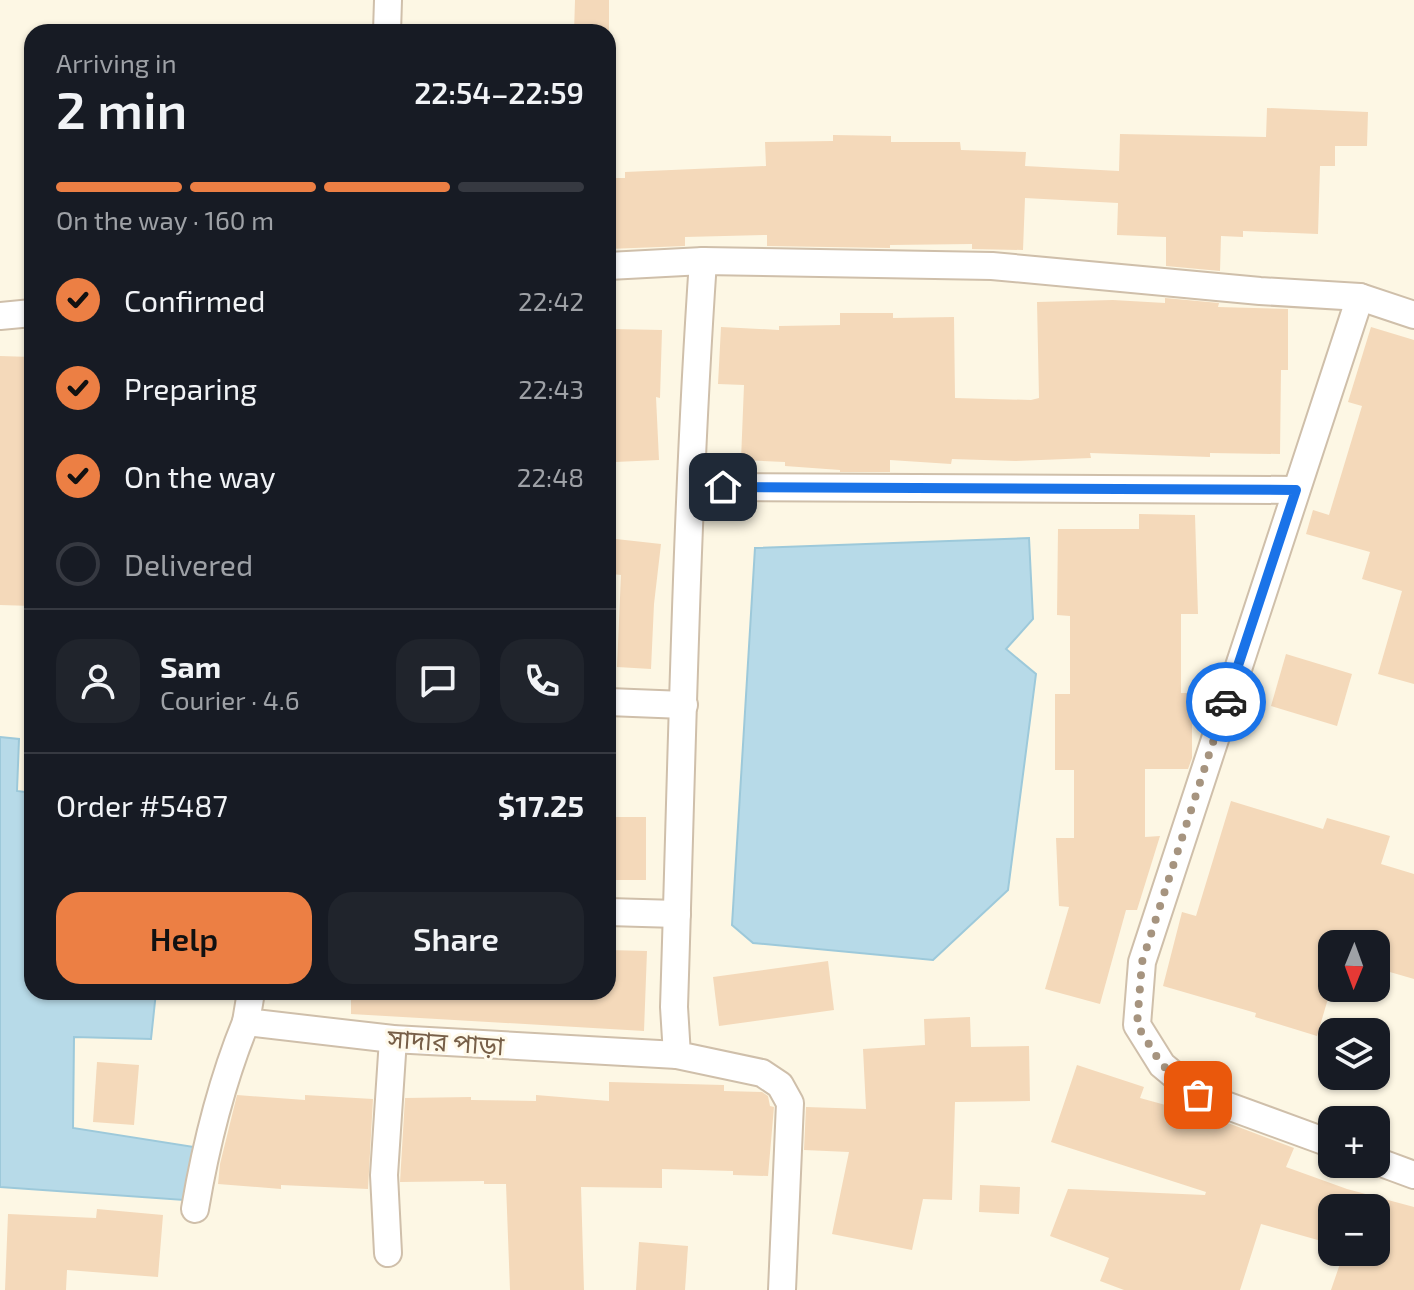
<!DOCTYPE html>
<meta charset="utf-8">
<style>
:root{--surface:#171b24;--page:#20242c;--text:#f1f3f6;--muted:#9ea1a6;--line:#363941;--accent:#ec7f44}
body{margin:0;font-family:"Exo 2","Noto Sans Bengali",sans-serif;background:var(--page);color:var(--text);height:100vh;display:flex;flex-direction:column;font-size:30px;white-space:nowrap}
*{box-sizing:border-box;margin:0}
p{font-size:26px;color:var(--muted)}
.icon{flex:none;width:44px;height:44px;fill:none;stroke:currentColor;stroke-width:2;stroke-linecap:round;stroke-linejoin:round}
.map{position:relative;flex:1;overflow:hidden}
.sheet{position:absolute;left:24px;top:24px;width:592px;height:976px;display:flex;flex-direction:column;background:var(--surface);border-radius:24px;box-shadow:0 2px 6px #0004}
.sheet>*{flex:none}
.needle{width:52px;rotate:181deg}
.buttons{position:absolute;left:1318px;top:930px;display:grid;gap:16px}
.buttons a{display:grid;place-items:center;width:72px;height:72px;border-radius:16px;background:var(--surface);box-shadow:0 2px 6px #0004;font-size:40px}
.pin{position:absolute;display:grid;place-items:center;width:68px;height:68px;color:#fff;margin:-34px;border-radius:16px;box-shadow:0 4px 12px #0006}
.courier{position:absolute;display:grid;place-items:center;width:80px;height:80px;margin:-40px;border:6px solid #1a73e8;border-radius:50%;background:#fff;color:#222;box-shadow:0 2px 10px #0007}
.summary em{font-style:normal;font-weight:600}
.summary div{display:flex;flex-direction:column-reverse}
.summary{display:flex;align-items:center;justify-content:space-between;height:136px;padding:0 32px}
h1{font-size:52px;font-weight:600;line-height:60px}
.bar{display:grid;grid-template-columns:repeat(4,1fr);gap:12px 8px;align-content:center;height:96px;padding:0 32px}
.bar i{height:10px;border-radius:6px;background:var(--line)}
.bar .current{background:var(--accent)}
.bar p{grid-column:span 4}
.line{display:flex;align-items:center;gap:20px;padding:0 32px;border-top:2px solid var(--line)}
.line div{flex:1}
.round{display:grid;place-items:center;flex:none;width:84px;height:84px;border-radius:24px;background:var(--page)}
ol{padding:0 32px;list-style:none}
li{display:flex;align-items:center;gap:24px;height:88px}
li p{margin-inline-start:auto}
li .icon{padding:8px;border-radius:50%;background:var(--accent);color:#111;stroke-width:4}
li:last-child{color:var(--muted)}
li i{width:44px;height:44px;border:4px solid var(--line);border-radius:50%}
.button{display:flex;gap:16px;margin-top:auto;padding:16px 32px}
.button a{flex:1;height:92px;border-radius:24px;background:var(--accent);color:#111;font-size:32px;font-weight:600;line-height:92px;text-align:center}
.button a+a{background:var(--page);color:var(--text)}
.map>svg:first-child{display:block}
.water{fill:#b7dae8;stroke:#9dc9da;stroke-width:2}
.building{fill:#f4d9ba}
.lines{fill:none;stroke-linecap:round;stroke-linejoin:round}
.street-casing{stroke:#cfbfaa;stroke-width:30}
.street{stroke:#fff;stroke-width:26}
.done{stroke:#a6947f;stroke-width:8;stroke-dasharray:0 14.4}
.route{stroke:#1a73e8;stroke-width:10}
.labels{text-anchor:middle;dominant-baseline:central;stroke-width:6;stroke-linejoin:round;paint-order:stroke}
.street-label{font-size:26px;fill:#775f48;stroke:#fffaeb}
</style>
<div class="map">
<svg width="1414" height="1290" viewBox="0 0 1414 1290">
<rect width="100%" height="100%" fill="#fdf7e4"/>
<!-- water -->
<g class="water">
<path d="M1029 538 1033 619 1006 649 1036 674 1008 890 933 960 753 943 732 925 755 548Z"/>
<path d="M0 737 19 739 17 791 32 793V992H156L151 1039 74 1037 73 1128 194 1147 184 1200 0 1187Z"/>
</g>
<!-- building -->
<g class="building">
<path d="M575 0H609V32H574Z"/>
<path d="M1267 108 1368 112 1367 146H1335V166H1320L1318 234 1243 231V237L1221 236 1220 271 1166 266V237L1117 235 1118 203 1025 198 1023 250 972 249V244L890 245V248L767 246V235L685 237V246L608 249V178H625V172L766 166 765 142 833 141V135L891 136V142H960L961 150 1026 152 1025 166 1119 171 1120 134 1266 137Z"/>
<path d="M1165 298 1219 303 1218 307 1288 309V370H1281L1280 454 1210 453V457L1090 453 1091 458 1015 461 952 459 951 464 890 460V472H840V470L785 466V462L741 460 744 385 718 384 721 327 779 330V326L840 325V313H893V318L954 317 955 398 1031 400 1039 398 1037 302 1113 300 1165 303Z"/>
<path d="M1371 327 1414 340V684L1378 674 1402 591 1362 579 1370 552 1306 534 1313 510 1329 515 1362 406 1348 402Z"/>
<path d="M612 329 662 330 660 398 656 397 659 460 615 462 613 396H610Z"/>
<path d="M0 356 32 357V606L0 605Z"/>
<path d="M1139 514 1195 515 1198 614H1181V693H1192V758L1188 769H1145V837L1160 836 1137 910H1126L1100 1004 1045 989 1069 907 1059 906 1056 838H1074V770H1055V694H1070V616L1057 615 1058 529H1139Z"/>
<path d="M616 539 661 544 654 604 651 669 617 667 621 575 612 574Z"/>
<path d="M1286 654 1352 674 1337 726 1271 706Z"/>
<path d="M1231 801 1323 829 1327 818 1390 836 1381 864 1414 874V979L1376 968V944H1332V985L1317 1036 1255 1017 1256 1013 1163 986 1182 912 1196 916Z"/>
<rect x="614" y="817" width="32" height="63"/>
<path d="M608 950 647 951 644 1031 351 1014V992H608Z"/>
<path d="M828 961 834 1010 719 1026 713 977Z"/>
<path d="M970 1017 971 1047 1029 1046 1030 1101 955 1102 952 1200 923 1199 912 1250 832 1234 849 1152 804 1150 806 1107 866 1109 863 1049 925 1045 924 1019Z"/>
<path d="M97 1062 139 1065 134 1125 93 1122Z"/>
<path d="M1077 1065 1144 1087 1140 1098 1220 1120 1294 1148 1286 1167 1347 1189 1414 1207V1290H1331L1344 1252H1376V1208H1332V1244L1261 1224 1240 1290H1124L1100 1281 1109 1258 1050 1236 1068 1189 1205 1195 1206 1192 1051 1142Z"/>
<path d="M609 1082 724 1085V1091L762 1092 768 1096 770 1106 774 1107 768 1176 733 1175V1171L662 1169V1188L581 1187 584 1290H510L506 1184H484V1181L400 1182 405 1098 471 1097V1100L536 1101V1095L609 1101Z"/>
<path d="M237 1095 305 1100V1095L373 1099 368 1189 281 1185V1189L218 1184 220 1164Z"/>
<path d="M980 1185 1020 1187 1019 1214 979 1212Z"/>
<path d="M97 1209 163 1215 158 1277 67 1270 66 1290H5L8 1214 96 1218Z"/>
<path d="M639 1242 688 1246 685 1290H636Z"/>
</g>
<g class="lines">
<defs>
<g id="street">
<path d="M387 32 388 0"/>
<path d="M703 261C686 509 682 759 674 1007L677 1055 762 1073 780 1085 790 1103 782 1290"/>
<path d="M608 266 703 261 992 266 1260 291 1360 297 1414 315"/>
<path d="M0 316 32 313"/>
<path d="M691 487 1296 490"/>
<path d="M608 702 684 705"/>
<path d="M608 912 677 914"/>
<path d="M251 992 246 1022 393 1039 677 1055"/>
<path d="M1332 1144 1198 1095 1162 1065 1137 1025 1142 962 1360 297"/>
<path d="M1376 1161 1414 1175"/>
<path d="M195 1209C206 1144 221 1083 246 1022"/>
<path d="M388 1253 384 1175 393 1039"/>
</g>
</defs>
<!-- street casing -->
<use href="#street" class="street-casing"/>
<!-- street -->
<use href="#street" class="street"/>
</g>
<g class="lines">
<!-- done -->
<path class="done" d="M1198 1095 1162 1065 1137 1025 1142 962 1226 702"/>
<!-- route -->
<path class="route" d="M723 487 1296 490 1226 702"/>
</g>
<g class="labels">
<!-- street labels -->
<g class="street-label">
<text transform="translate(446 1041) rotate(4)">সাদার পাড়া</text>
</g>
</g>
</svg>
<div class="buttons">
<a><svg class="needle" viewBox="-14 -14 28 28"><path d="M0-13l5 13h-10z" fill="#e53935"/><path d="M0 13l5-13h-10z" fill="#9ea1a6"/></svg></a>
<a><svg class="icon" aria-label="layers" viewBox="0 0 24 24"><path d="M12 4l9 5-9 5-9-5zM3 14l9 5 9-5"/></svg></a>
<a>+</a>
<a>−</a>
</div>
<div class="pin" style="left:1198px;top:1095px;background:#ea580c"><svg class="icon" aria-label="bag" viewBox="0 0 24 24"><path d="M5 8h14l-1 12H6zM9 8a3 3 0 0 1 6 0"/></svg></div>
<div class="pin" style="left:723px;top:487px;background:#1f2937"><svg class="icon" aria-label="home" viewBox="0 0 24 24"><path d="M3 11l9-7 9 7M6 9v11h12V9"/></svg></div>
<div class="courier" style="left:1226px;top:702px"><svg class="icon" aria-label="car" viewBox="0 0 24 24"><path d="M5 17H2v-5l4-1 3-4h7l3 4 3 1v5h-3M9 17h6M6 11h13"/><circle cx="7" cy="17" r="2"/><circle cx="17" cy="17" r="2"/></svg></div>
<section class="sheet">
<div class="summary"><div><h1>2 min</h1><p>Arriving in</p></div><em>22:54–22:59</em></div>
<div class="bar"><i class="current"></i><i class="current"></i><i class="current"></i><i></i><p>On the way · 160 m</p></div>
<ol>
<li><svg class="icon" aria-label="check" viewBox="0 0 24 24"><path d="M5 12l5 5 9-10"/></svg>Confirmed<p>22:42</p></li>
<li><svg class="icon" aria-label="check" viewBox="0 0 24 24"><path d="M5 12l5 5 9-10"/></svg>Preparing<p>22:43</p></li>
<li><svg class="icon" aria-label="check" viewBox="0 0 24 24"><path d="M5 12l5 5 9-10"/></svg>On the way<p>22:48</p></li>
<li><i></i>Delivered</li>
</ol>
<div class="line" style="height:144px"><a class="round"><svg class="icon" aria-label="person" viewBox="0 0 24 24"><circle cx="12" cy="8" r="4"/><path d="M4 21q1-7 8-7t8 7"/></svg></a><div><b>Sam</b><p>Courier · 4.6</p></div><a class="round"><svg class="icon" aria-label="chat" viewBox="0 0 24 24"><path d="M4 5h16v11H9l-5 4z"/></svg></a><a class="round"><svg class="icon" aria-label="phone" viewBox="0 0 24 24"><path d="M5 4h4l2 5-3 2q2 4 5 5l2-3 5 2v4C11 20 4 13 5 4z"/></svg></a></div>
<div class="line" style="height:104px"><div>Order #5487</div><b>$17.25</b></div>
<div class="button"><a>Help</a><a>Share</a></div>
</section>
</div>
